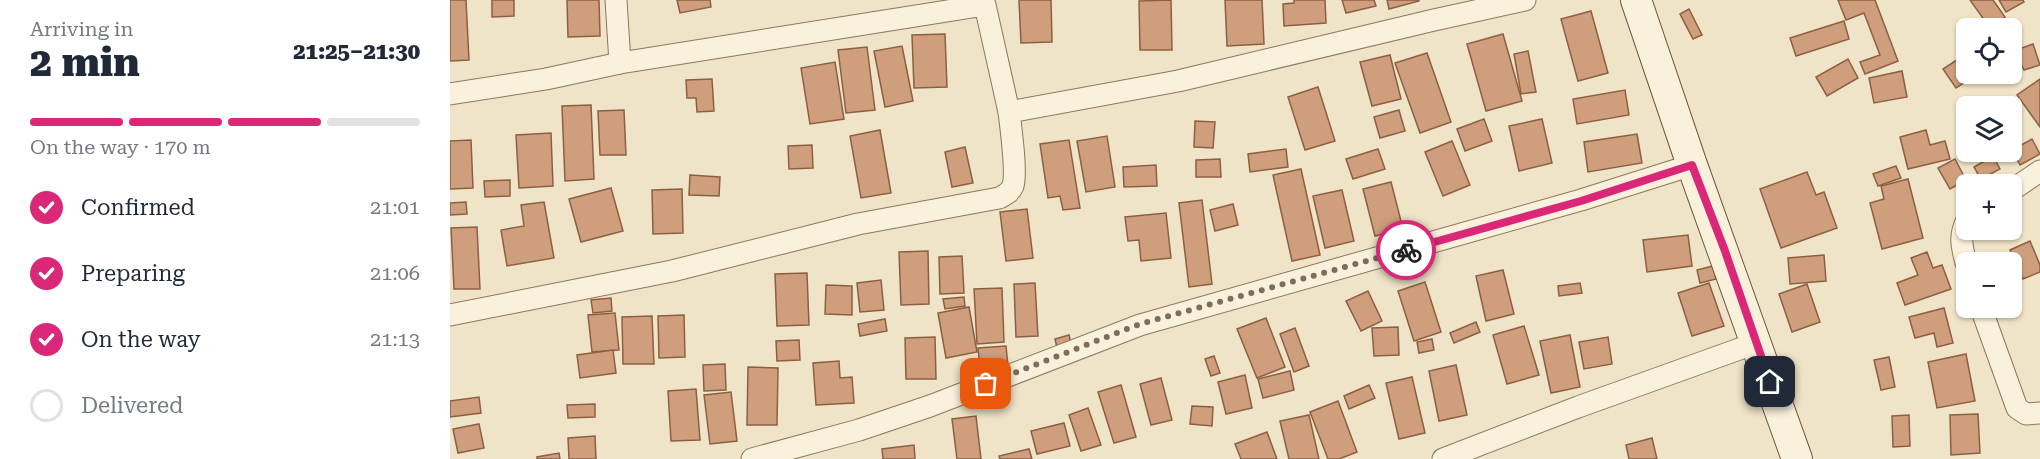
<!DOCTYPE html>
<meta charset="utf-8">
<style>
:root{--surface:#fff;--page:#f2f2f3;--text:#1f2937;--muted:#747a83;--line:#e0e1e3;--accent:#db2777}
body{margin:0;font-family:"Roboto Serif",serif;background:var(--page);color:var(--text);height:100vh;display:flex;flex-direction:column;font-size:22px;white-space:nowrap}
*{box-sizing:border-box;margin:0}
p{font-size:20px;color:var(--muted)}
.icon{flex:none;width:33px;height:33px;fill:none;stroke:currentColor;stroke-width:2;stroke-linecap:round;stroke-linejoin:round}
.map{position:relative;flex:1;overflow:hidden}
.details{display:flex;flex-direction:column;background:var(--surface);width:450px}
.details>*{flex:none}
.controls{position:absolute;left:1506px;top:18px;display:grid;gap:12px}
.controls a{display:grid;place-items:center;width:66px;height:66px;border-radius:9px;background:var(--surface);box-shadow:0 2px 4px #0004;font-size:30px}
.pin{position:absolute;display:grid;place-items:center;width:51px;height:51px;color:#fff;margin:-26px;border-radius:12px;box-shadow:0 3px 9px #0006}
.courier{position:absolute;display:grid;place-items:center;width:60px;height:60px;margin:-30px;border:4px solid #db2777;border-radius:50%;background:#fff;color:#222;box-shadow:0 2px 8px #0007}
.summary em{font-style:normal;font-weight:800}
.summary div{display:flex;flex-direction:column-reverse}
.summary{display:flex;align-items:center;justify-content:space-between;height:102px;padding:0 30px}
h1{font-size:39px;font-weight:800;line-height:45px}
.bar{display:grid;grid-template-columns:repeat(4,1fr);gap:9px 6px;align-content:center;height:72px;padding:0 30px}
.bar i{height:8px;border-radius:4px;background:var(--line)}
.bar .active{background:var(--accent)}
.bar p{grid-column:span 4}
ol{padding:0 30px;list-style:none}
li{display:flex;align-items:center;gap:18px;height:66px}
li p{margin-inline-start:auto}
li .icon{padding:6px;border-radius:50%;background:var(--accent);color:#fff;stroke-width:4}
li:last-child{color:var(--muted)}
li i{width:33px;height:33px;border:3px solid var(--line);border-radius:50%}
main{display:flex;flex:1;min-height:0}
.map>svg:first-child{display:block}
.building{fill:#cf9f7d;stroke:#8d5f41;stroke-width:1.5}
.lines{fill:none;stroke-linecap:round;stroke-linejoin:round}
.street-casing{stroke:#8d765c;stroke-width:23}
.secondary-casing{stroke:#6f573f;stroke-width:32}
.street{stroke:#faf1dc;stroke-width:21}
.secondary{stroke:#faf1dc;stroke-width:30}
.done{stroke:#7c6e5b;stroke-width:6;stroke-dasharray:0 10.8}
.route{stroke:#db2777;stroke-width:8}
</style>
<main>
<section class="details">
<div class="summary"><div><h1>2 min</h1><p>Arriving in</p></div><em>21:25–21:30</em></div>
<div class="bar"><i class="active"></i><i class="active"></i><i class="active"></i><i></i><p>On the way · 170 m</p></div>
<ol>
<li><svg class="icon" aria-label="check" viewBox="0 0 24 24"><path d="M5 12l5 5 9-10"/></svg>Confirmed<p>21:01</p></li>
<li><svg class="icon" aria-label="check" viewBox="0 0 24 24"><path d="M5 12l5 5 9-10"/></svg>Preparing<p>21:06</p></li>
<li><svg class="icon" aria-label="check" viewBox="0 0 24 24"><path d="M5 12l5 5 9-10"/></svg>On the way<p>21:13</p></li>
<li><i></i>Delivered</li>
</ol>
</section>
<div class="map">
<svg width="1590" height="459" viewBox="0 0 1590 459">
<rect width="100%" height="100%" fill="#f0e4c8"/>
<!-- building -->
<g class="building">
<path d="M0 0H16L19 60 0 61Z"/>
<path d="M42 0H64V16L42 17Z"/>
<path d="M117 0H149L150 36 118 37Z"/>
<path d="M227 0H260L261 7 230 13Z"/>
<path d="M569 0H601L602 42 571 43Z"/>
<path d="M721 0 722 50H690L689 1Z"/>
<path d="M775 0H812L814 44 777 46Z"/>
<path d="M844 0H875L876 23 834 26 833 4 844 3Z"/>
<path d="M892 0H924L926 6 896 13Z"/>
<path d="M937 0H969V1L939 9Z"/>
<path d="M1388 0H1425L1448 61 1415 74 1410 62 1430 55 1414 13 1396 20Z"/>
<path d="M1520 0H1543L1555 17 1540 28Z"/>
<path d="M1549 0H1573L1574 2 1556 12Z"/>
<path d="M1239 9 1252 35 1243 39 1230 14Z"/>
<path d="M1141 11 1158 73 1128 81 1111 19Z"/>
<path d="M1394 21 1399 39 1346 56 1340 38Z"/>
<path d="M495 34 497 87 464 88 462 35Z"/>
<path d="M1053 34 1072 101 1036 111 1017 44Z"/>
<path d="M1583 44 1590 65 1574 70 1569 60 1562 62V45H1563L1566 50Z"/>
<path d="M452 46 463 101 435 107 424 51Z"/>
<path d="M417 47 425 110 396 113 388 50Z"/>
<path d="M1078 51 1086 92 1071 94 1064 54Z"/>
<path d="M977 53 1001 122 970 133 945 63Z"/>
<path d="M1516 54V74H1528L1506 88 1493 69Z"/>
<path d="M940 55 951 99 922 106 910 62Z"/>
<path d="M1398 59 1408 78 1377 96 1366 77Z"/>
<path d="M385 62 394 119 360 124 351 68Z"/>
<path d="M1452 71 1457 97 1424 103 1419 78Z"/>
<path d="M262 79 264 111 247 112 246 98H237L236 80Z"/>
<path d="M1590 79V127L1567 95Z"/>
<path d="M868 87 885 141 855 150 838 97Z"/>
<path d="M1175 90 1179 115 1127 124 1123 99Z"/>
<path d="M1558 99 1567 115 1562 118V106H1545Z"/>
<path d="M141 105 144 179 115 181 112 106Z"/>
<path d="M174 110 176 155H150L148 111Z"/>
<path d="M949 110 955 131 930 138 924 117Z"/>
<path d="M1034 119 1042 141 1015 151 1007 129Z"/>
<path d="M1092 119 1102 163 1069 171 1059 126Z"/>
<path d="M745 121 765 122 763 148 744 147Z"/>
<path d="M430 130 441 193 411 198 400 136Z"/>
<path d="M1476 130 1480 145 1495 141 1500 159 1458 169 1450 137Z"/>
<path d="M101 133 103 186 69 188 66 135Z"/>
<path d="M1187 134 1192 163 1138 172 1134 142Z"/>
<path d="M657 136 665 187 636 192 627 141Z"/>
<path d="M1582 139 1590 154 1570 165 1562 150Z"/>
<path d="M21 140 23 188 0 189V141Z"/>
<path d="M619 140 630 208 613 210 610 196 598 198 590 144Z"/>
<path d="M1002 141 1020 185 993 196 975 152Z"/>
<path d="M362 145 363 168 339 169 338 146Z"/>
<path d="M515 147 523 183 502 187 495 152Z"/>
<path d="M836 149 838 167 800 172 798 154Z"/>
<path d="M928 149 935 169 903 179 896 159Z"/>
<path d="M1543 156 1550 169 1531 179 1524 167Z"/>
<path d="M770 159 771 177H746V160Z"/>
<path d="M1505 159 1516 180 1500 189 1488 168Z"/>
<path d="M706 165 707 186 674 187 673 167Z"/>
<path d="M1446 166 1451 178 1428 186 1423 174Z"/>
<path d="M851 169 870 255 842 261 823 175Z"/>
<path d="M1357 172 1366 195 1374 192 1387 228 1331 248 1310 189Z"/>
<path d="M240 175 270 177 269 196 239 195Z"/>
<path d="M1458 179 1473 238 1432 249 1420 203 1434 199 1431 186Z"/>
<path d="M60 180V196L35 197 34 181Z"/>
<path d="M941 182 953 229 925 236 913 189Z"/>
<path d="M161 188 173 231 131 242 119 199Z"/>
<path d="M232 189 233 233 203 234 202 190Z"/>
<path d="M892 190 904 241 875 248 863 196Z"/>
<path d="M752 200 762 284 739 287 729 203Z"/>
<path d="M16 202 17 214 0 215V203Z"/>
<path d="M94 202 104 258 57 266 51 230 74 226 71 205Z"/>
<path d="M783 204 788 225 765 231 760 210Z"/>
<path d="M577 209 583 258 556 261 550 212Z"/>
<path d="M716 213 721 258 691 261 689 240 678 241 675 217Z"/>
<path d="M27 227 30 289H4L1 228Z"/>
<path d="M1238 235 1242 266 1197 272 1193 240Z"/>
<path d="M1580 241 1590 265V272L1573 279 1560 250Z"/>
<path d="M478 251 479 304 451 305 449 252Z"/>
<path d="M1477 252 1483 268 1492 265 1501 289 1455 305 1447 283 1468 275 1461 258Z"/>
<path d="M1374 255 1376 281 1340 284 1338 258Z"/>
<path d="M512 256 514 293 490 294 489 257Z"/>
<path d="M1263 266 1266 279 1250 283 1247 270Z"/>
<path d="M1053 270 1064 314 1036 321 1026 276Z"/>
<path d="M357 273 359 325 327 326 325 274Z"/>
<path d="M431 280 434 310 410 312 407 283Z"/>
<path d="M975 282 991 332 964 341 948 291Z"/>
<path d="M585 283 588 336 566 337 564 284Z"/>
<path d="M1130 283 1132 293 1109 296 1108 286Z"/>
<path d="M1259 283 1274 326 1242 336 1228 293Z"/>
<path d="M1357 284 1370 322 1342 332 1329 294Z"/>
<path d="M376 285 402 286V315L375 314Z"/>
<path d="M552 288 554 342 527 344 524 289Z"/>
<path d="M918 291 932 321 911 331 896 301Z"/>
<path d="M514 297 515 306 495 309 493 299Z"/>
<path d="M161 298 162 311 143 313 141 300Z"/>
<path d="M519 307 527 352 496 358 488 313Z"/>
<path d="M1494 308 1503 343 1487 347 1484 333 1465 338 1459 317Z"/>
<path d="M165 313 169 350 142 352 138 315Z"/>
<path d="M234 315 235 357 209 358 208 316Z"/>
<path d="M202 316 204 364H173L172 317Z"/>
<path d="M816 318 835 367 807 378 787 329Z"/>
<path d="M435 319 437 331 410 336 408 324Z"/>
<path d="M1026 322 1030 332 1004 343 1000 333Z"/>
<path d="M1074 326 1089 375 1057 384 1043 335Z"/>
<path d="M948 327 949 355 924 356 922 328Z"/>
<path d="M845 328 859 366 844 372 830 334Z"/>
<path d="M619 335 622 348 608 352 605 339Z"/>
<path d="M1120 335 1130 387 1101 393 1090 341Z"/>
<path d="M485 337 486 379H456L455 338Z"/>
<path d="M1158 337 1162 364 1134 369 1129 342Z"/>
<path d="M982 339 984 350 969 353 967 342Z"/>
<path d="M349 340 350 360 327 361 326 341Z"/>
<path d="M556 346 558 366 530 369 528 348Z"/>
<path d="M163 350 166 373 130 378 127 355Z"/>
<path d="M1516 354 1525 401 1487 408 1478 362Z"/>
<path d="M764 356 770 373 761 376 755 359Z"/>
<path d="M1439 357 1445 387 1431 390 1424 360Z"/>
<path d="M389 361 390 378 402 377 404 403 366 405 363 363Z"/>
<path d="M275 364 276 390 254 391 253 365Z"/>
<path d="M1006 365 1017 415 989 421 979 371Z"/>
<path d="M298 367 328 368 327 425H297Z"/>
<path d="M840 371 844 390 813 398 808 379Z"/>
<path d="M795 375 802 408 776 414 768 382Z"/>
<path d="M962 377 975 433 949 439 936 383Z"/>
<path d="M711 378 722 420 701 425 690 384Z"/>
<path d="M671 385 686 437 664 443 648 392Z"/>
<path d="M919 385 925 398 899 409 894 396Z"/>
<path d="M246 389 250 440 221 441 218 391Z"/>
<path d="M281 392 287 441 260 444 254 395Z"/>
<path d="M29 397 31 413 0 417V401Z"/>
<path d="M888 401 907 452 889 459H878L860 412Z"/>
<path d="M145 404V417L118 418 117 405Z"/>
<path d="M742 406 763 407 762 426 740 424Z"/>
<path d="M638 408 651 445 631 451 619 415Z"/>
<path d="M1528 414 1530 453 1501 455 1500 415Z"/>
<path d="M859 415 869 459H839L830 421Z"/>
<path d="M1459 415 1460 446 1443 447 1442 416Z"/>
<path d="M526 416 531 459H507L502 419Z"/>
<path d="M614 423 620 446 587 454 581 431Z"/>
<path d="M29 424 34 448 8 453 3 429Z"/>
<path d="M817 432 827 459H791L785 444Z"/>
<path d="M145 436 146 459H119L118 438Z"/>
<path d="M1202 438 1207 459H1179L1176 445Z"/>
<path d="M464 445 465 459H433L432 449Z"/>
<path d="M579 449 582 459H550L549 456Z"/>
<path d="M109 453 110 459H87V457Z"/>
</g>
<g class="lines">
<defs>
<g id="street">
<path d="M166 0 170 63 535 5 559 112"/>
<path d="M0 94 96 79 170 63"/>
<path d="M1562 190 1590 171"/>
<path d="M1516 222C1509 237 1512 247 1516 263"/>
<path d="M1531 308 1567 408 1576 414 1590 413"/>
<path d="M0 315 222 271 408 224 549 198C555 195 560 193 563 186 567 172 561 129 559 112L728 81 984 20 1075 0"/>
<path d="M302 459 409 430 480 406 690 325 1131 200 1242 165"/>
<path d="M993 459 1128 407 1306 343"/>
</g>
<path id="secondary" d="M1186 0 1242 165 1347 459"/>
</defs>
<!-- street casing -->
<use href="#street" class="street-casing"/>
<!-- secondary casing -->
<use href="#secondary" class="secondary-casing"/>
<!-- street -->
<use href="#street" class="street"/>
<!-- secondary -->
<use href="#secondary" class="secondary"/>
</g>
<g class="lines">
<!-- done -->
<path class="done" d="M536 384 690 324 956 250"/>
<!-- route -->
<path class="route" d="M956 250 1131 201 1242 165 1275 251 1320 382"/>
</g>
</svg>
<div class="controls">
<a><svg class="icon" aria-label="locate" viewBox="0 0 24 24"><circle cx="12" cy="12" r="6"/><path d="M12 2v4M12 18v4M2 12h4M18 12h4"/></svg></a>
<a><svg class="icon" aria-label="layers" viewBox="0 0 24 24"><path d="M12 4l9 5-9 5-9-5zM3 14l9 5 9-5"/></svg></a>
<a>+</a>
<a>−</a>
</div>
<div class="pin" style="left:536px;top:384px;background:#ea580c"><svg class="icon" aria-label="bag" viewBox="0 0 24 24"><path d="M5 8h14l-1 12H6zM9 8a3 3 0 0 1 6 0"/></svg></div>
<div class="pin" style="left:1320px;top:382px;background:#1f2937"><svg class="icon" aria-label="home" viewBox="0 0 24 24"><path d="M3 11l9-7 9 7M6 9v11h12V9"/></svg></div>
<div class="courier" style="left:956px;top:250px"><svg class="icon" aria-label="bike" viewBox="0 0 24 24"><circle cx="6" cy="16" r="4"/><circle cx="18" cy="16" r="4"/><path d="M6 16l4-8h5l3 8M10 8l3 8H6M13 5h3"/></svg></div>
</div>
</main>
